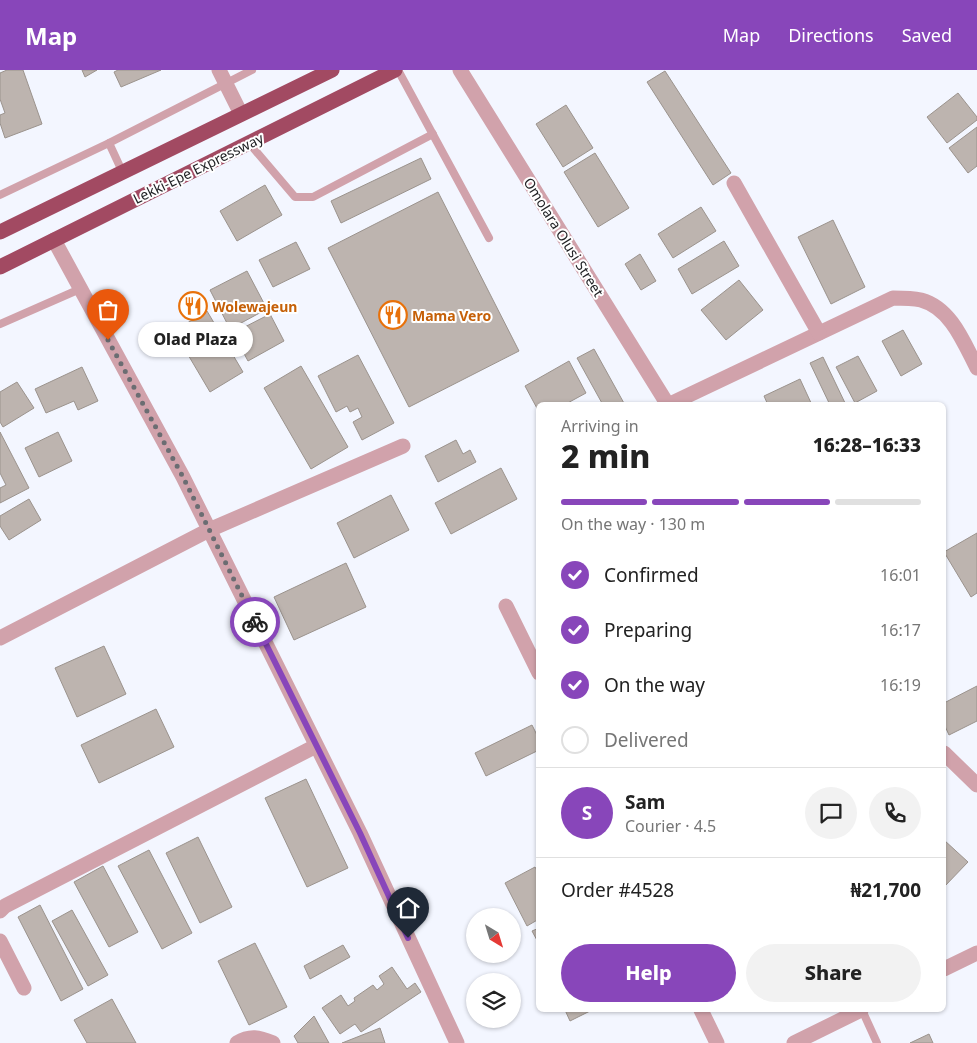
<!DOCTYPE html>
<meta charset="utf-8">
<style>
:root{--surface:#fff;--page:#f2f2f2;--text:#222;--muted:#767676;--line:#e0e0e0;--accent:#8846ba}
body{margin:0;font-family:"Noto Sans",sans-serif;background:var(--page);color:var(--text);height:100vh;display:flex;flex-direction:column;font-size:19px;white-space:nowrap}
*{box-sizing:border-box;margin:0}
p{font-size:16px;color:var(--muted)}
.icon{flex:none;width:28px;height:28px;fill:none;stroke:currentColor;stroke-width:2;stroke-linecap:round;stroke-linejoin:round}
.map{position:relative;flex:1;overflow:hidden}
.drawer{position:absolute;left:536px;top:332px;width:410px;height:610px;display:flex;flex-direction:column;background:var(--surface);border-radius:8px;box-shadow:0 1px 4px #0004}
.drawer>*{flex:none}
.needle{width:32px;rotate:142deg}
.fabs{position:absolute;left:466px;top:838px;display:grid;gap:10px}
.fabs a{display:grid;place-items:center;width:55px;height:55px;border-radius:50%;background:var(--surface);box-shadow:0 1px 4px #0004;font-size:25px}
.pin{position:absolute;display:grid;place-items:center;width:42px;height:42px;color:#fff;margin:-51px -21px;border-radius:50% 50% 50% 0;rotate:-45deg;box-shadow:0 0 5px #0007}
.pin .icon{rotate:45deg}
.courier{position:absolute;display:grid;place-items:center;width:50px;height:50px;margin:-25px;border:4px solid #8846ba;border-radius:50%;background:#fff;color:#222;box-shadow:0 1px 6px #0007}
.bubble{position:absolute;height:35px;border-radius:18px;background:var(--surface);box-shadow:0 1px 4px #0004;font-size:16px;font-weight:800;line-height:35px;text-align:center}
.overview em{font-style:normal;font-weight:800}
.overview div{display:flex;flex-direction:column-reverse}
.overview{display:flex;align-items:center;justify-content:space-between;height:85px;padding:0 25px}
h1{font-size:32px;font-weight:800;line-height:38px}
.bar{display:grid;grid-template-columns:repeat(4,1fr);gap:8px 5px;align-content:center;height:60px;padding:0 25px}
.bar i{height:6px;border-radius:4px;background:var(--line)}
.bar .active{background:var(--accent)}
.bar p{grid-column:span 4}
.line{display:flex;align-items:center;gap:12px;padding:0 25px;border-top:1px solid var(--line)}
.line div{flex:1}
.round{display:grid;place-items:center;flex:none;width:52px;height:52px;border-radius:26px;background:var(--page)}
ol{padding:0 25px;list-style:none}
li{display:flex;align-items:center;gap:15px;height:55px}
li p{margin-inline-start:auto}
li .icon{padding:5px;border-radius:50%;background:var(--accent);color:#fff;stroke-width:4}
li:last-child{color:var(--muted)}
li i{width:28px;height:28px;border:2px solid var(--line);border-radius:50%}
.action{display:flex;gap:10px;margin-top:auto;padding:10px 25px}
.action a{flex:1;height:58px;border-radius:30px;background:var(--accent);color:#fff;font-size:20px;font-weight:800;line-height:58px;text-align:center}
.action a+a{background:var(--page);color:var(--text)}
header{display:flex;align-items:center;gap:30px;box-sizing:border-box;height:70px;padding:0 25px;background:var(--accent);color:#fff}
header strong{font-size:24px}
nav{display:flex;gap:28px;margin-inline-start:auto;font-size:18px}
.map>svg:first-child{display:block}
.building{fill:#bdb4af;stroke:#9b938d}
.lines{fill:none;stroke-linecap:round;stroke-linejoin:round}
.service{stroke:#d1a2ab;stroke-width:8}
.minor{stroke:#d1a2ab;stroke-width:15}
.trunk{stroke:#a24a62;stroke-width:15}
.done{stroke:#6b6d72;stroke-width:5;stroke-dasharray:0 9}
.route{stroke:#8846ba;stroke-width:6}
.labels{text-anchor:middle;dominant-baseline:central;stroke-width:4;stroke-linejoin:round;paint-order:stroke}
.street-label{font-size:14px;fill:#222326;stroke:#fff}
.food-label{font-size:14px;font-weight:bold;fill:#c56008;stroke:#fff;text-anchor:start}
</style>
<header>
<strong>Map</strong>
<nav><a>Map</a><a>Directions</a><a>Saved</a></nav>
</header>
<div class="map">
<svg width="977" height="973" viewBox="0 0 977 973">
<rect width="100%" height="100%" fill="#f3f6ff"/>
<!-- building -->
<g class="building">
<path d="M7 0H23L42 54 5 68 0 53V45L5 43 0 29V3Z"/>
<path d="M82 0H97L85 7Z"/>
<path d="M118 0H161L121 17 114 2Z"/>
<path d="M665 1 731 103 713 115 647 12Z"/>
<path d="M958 23 977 47V50L947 73 927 47Z"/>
<path d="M566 35 593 78 563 97 536 54Z"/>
<path d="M977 57V96L968 103 949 78Z"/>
<path d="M595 83 629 138 598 157 564 102Z"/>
<path d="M421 88 431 109 341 153 331 131Z"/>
<path d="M265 115 282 145 237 171 220 141Z"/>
<path d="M438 122 519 281 409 337 328 178Z"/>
<path d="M701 137 716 161 673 188 658 164Z"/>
<path d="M833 150 865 217 831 234 798 167Z"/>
<path d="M724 171 739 196 692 224 678 199Z"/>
<path d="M296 172 310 199 273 217 259 190Z"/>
<path d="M640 184 656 211 641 220 625 194Z"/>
<path d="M247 201 267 239 230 259 210 220Z"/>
<path d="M739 210 763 240 726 270 701 240Z"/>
<path d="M207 241 243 302 210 322 174 261Z"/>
<path d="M270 244 284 271 248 291 233 263Z"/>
<path d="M903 260 922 294 901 306 882 271Z"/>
<path d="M594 279 625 335H603L577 288Z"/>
<path d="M358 285 394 353 362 370 353 352 362 347 358 338 350 342 347 336 336 342 318 306Z"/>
<path d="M858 286 877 321 855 333 836 297Z"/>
<path d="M823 287 846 335H830L810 293Z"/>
<path d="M569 291 586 323 564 335H539V342L525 316Z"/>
<path d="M301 296 348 377 311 399 264 318Z"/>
<path d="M82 297 98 331 78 340 74 331 46 343 35 319Z"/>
<path d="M800 309 812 335H768L764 326Z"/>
<path d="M17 312 34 338 3 357 0 352V322Z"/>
<path d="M0 362 29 418 0 433V418L6 415 0 403Z"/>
<path d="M58 362 72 391 39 407 25 378Z"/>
<path d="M456 370 463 384 470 380 476 392 438 412 425 386Z"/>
<path d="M501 398 517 429 451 464 435 433Z"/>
<path d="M391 425 409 460 354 488 337 453Z"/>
<path d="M29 429 41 450 9 470 0 456V446Z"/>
<path d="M977 463V523L971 527 944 482Z"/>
<path d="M346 493 366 537 294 570 274 527Z"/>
<path d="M104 576 126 624 77 647 55 598Z"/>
<path d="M977 616V651L949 665 944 654V633Z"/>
<path d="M156 639 174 677 99 713 81 675Z"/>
<path d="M532 655 539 669V680L486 706 475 683Z"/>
<path d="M306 709 348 798 307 817 265 728Z"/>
<path d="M198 767 232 837 200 853 166 783Z"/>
<path d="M944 770 968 792 944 817Z"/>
<path d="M149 780 192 863 162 879 118 796Z"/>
<path d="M103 796 138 862 109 877 74 812Z"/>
<path d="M535 797 539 804V849L527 856 505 813Z"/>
<path d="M40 835 83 919 61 931 18 847Z"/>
<path d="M72 840 108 905 88 916 52 851Z"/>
<path d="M539 858V874L532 861Z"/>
<path d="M255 873 287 937 249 955 218 891Z"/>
<path d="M343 875 350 887 310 909 304 896Z"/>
<path d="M392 897 407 919 415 913 421 922 361 962 355 954 340 964 322 938 341 925 348 936 355 931 354 928 373 915 377 920 384 914 379 906Z"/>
<path d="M112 929 136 973H87L74 950Z"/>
<path d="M565 940H592L570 951Z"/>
<path d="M314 946 329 973H298L294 966Z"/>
<path d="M380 958 385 973H342Z"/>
<path d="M929 964 933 973H910Z"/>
</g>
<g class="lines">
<!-- service -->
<g class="service">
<path d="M398 0 489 168"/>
<path d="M249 73 295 127H313L433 64"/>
<path d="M122 101 109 73 252 0"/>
<path d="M0 125 109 73"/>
<path d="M0 254 80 219"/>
<path d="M862 940 877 973"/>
</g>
<!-- minor -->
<g class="minor">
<path d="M219 0 241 44"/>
<path d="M460 0 668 335 893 228C902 228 912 228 921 230 951 238 964 273 977 298"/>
<path d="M734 113 819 263"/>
<path d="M54 170 183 407 360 763 457 973"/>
<path d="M506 536 539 603"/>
<path d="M0 568 209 460 403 376"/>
<path d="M944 683 977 715"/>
<path d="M0 841 5 836 316 676"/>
<path d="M0 871 24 918"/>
<path d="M944 899 977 883"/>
<path d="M701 940 717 973"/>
<path d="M237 973C250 965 259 967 273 973"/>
<path d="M794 973 861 940"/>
</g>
<!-- trunk -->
<g class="trunk">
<path d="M0 162 332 0"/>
<path d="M0 197 395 0"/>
</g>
</g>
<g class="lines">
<!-- done -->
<path class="done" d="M108 270 183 407 255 552"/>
<!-- route -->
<path class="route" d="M255 552 360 763 408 868"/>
</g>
<!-- icons -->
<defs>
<symbol id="restaurant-ring" viewBox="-11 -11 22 22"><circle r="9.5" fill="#fff" stroke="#e8710a" stroke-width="1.5"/><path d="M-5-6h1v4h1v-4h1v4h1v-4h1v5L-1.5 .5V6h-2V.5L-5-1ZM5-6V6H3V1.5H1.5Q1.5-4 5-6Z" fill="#e8710a"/></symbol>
</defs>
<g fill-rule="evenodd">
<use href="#restaurant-ring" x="177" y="220" width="32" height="32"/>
<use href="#restaurant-ring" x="377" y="229" width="32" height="32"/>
</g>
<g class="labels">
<!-- street labels -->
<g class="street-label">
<text transform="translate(198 98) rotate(-26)">Lekki-Epe Expressway</text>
<text transform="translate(564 167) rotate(58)">Omolara Olusi Street</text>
</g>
<!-- food labels -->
<g class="food-label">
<text x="212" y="236">Wolewajeun</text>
<text x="412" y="245">Mama Vero</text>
</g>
</g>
</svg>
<div class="fabs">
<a><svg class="needle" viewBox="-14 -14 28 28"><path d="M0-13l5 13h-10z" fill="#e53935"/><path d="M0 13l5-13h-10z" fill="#767676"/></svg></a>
<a><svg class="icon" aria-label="layers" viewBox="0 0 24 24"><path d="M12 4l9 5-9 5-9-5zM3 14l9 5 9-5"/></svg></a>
</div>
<div class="pin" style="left:108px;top:270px;background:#ea580c"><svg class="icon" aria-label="bag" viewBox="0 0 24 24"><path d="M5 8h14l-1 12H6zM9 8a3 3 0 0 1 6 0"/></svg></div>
<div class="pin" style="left:408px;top:868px;background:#1f2937"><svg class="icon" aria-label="home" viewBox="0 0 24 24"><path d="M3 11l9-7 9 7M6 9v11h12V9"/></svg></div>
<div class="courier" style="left:255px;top:552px"><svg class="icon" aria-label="bike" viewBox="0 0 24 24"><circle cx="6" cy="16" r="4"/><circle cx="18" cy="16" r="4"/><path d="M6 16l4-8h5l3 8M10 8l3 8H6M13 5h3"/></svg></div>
<div class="bubble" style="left:138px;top:252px;width:115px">Olad Plaza</div>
<section class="drawer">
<div class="overview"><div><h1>2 min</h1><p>Arriving in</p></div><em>16:28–16:33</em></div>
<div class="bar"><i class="active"></i><i class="active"></i><i class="active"></i><i></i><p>On the way · 130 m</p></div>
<ol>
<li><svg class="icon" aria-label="check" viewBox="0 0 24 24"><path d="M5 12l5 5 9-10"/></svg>Confirmed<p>16:01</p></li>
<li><svg class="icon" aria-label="check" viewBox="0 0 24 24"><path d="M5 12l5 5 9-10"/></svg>Preparing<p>16:17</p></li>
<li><svg class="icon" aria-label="check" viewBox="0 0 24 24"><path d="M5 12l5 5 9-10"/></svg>On the way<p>16:19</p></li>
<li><i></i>Delivered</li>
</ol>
<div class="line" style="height:90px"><b class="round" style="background:var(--accent);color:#fff">S</b><div><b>Sam</b><p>Courier · 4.5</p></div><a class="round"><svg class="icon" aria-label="chat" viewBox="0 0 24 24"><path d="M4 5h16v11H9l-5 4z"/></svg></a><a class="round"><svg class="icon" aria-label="phone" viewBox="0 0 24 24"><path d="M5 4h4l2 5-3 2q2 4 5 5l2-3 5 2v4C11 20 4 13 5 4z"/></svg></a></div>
<div class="line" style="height:65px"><div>Order #4528</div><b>₦21,700</b></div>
<div class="action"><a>Help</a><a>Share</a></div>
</section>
</div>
